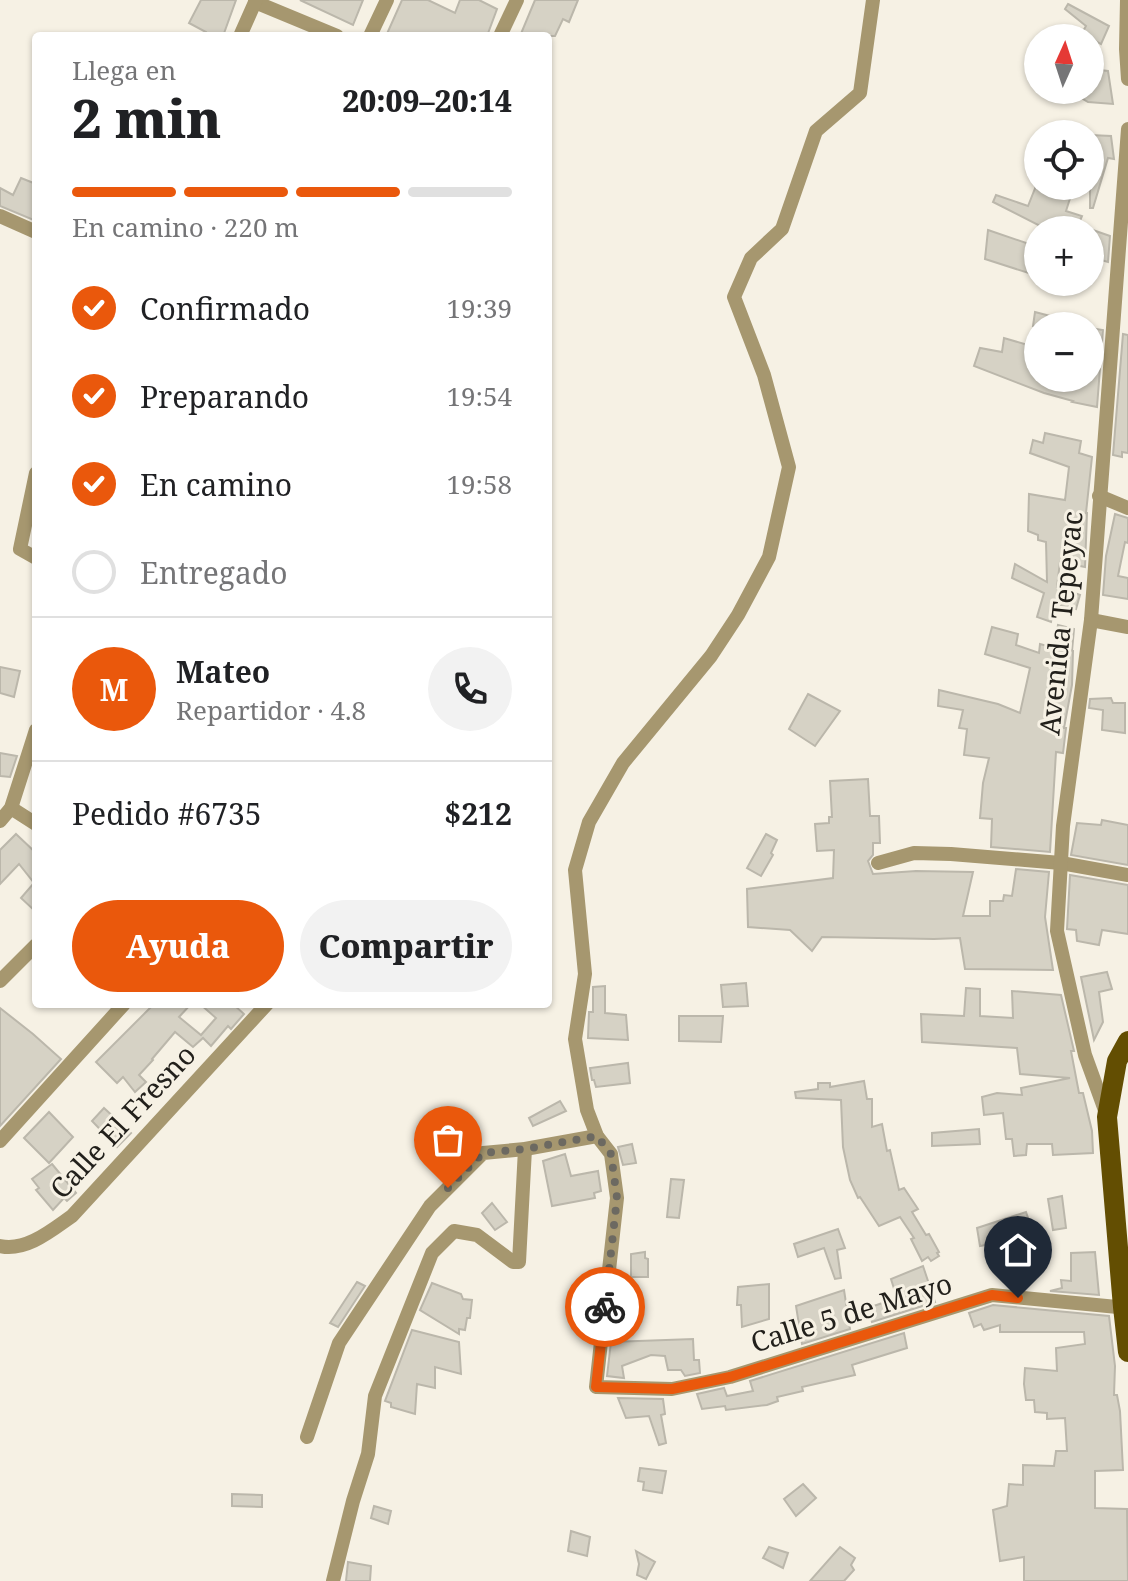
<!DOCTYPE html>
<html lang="es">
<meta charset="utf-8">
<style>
:root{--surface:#fff;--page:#f2f2f2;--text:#202124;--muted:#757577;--line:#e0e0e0;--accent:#ea580c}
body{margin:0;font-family:"Noto Serif",serif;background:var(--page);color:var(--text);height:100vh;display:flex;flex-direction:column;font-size:30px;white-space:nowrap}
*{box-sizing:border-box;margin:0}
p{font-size:26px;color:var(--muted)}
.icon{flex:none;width:44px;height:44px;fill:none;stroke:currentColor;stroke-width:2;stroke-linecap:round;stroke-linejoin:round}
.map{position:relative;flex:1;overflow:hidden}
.drawer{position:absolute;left:32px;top:32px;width:520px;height:976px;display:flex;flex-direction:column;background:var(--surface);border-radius:8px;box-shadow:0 2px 6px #0004}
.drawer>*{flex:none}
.needle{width:52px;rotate:3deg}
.fabs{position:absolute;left:1024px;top:24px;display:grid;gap:16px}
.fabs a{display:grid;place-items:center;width:80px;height:80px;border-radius:50%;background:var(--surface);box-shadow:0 2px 6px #0004;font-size:40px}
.pin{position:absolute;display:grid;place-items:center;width:68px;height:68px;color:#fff;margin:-82px -34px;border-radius:50% 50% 50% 0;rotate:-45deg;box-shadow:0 0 8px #0007}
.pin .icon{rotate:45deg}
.courier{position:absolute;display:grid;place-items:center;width:80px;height:80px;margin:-40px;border:6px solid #ea580c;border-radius:50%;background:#fff;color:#222;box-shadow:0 2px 10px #0007}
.headline em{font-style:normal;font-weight:800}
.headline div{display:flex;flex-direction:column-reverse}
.headline{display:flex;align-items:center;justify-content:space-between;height:136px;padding:0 40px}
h1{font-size:52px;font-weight:800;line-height:60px}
.bar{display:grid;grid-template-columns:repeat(4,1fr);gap:12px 8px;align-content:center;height:96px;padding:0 40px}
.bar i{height:10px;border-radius:6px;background:var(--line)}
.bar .current{background:var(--accent)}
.bar p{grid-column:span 4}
.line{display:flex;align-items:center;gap:20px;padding:0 40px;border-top:2px solid var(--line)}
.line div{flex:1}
.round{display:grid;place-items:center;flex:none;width:84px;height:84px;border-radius:42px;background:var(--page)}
ol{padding:0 40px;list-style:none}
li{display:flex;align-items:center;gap:24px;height:88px}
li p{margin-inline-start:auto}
li .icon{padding:8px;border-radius:50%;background:var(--accent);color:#fff;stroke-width:4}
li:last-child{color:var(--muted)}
li i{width:44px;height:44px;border:4px solid var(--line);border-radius:50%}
.action{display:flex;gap:16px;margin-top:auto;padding:16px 40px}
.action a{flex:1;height:92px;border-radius:48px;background:var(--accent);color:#fff;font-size:32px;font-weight:800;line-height:92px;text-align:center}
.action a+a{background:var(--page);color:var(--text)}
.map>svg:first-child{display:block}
.building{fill:#d6d2c5;stroke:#bbb7ab;stroke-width:2}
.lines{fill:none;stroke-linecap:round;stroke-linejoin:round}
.minor{stroke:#a6976f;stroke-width:14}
.primary{stroke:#634e02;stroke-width:20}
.done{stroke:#6c6961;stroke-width:8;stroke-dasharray:0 14.4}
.route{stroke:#ea580c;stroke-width:10}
.labels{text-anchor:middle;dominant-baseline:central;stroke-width:6;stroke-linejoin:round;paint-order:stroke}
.street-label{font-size:28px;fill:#22201b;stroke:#f6f1e4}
</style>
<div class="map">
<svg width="1128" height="1581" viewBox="0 0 1128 1581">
<rect width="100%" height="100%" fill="#f6f1e4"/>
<!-- building -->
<g class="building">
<path d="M201 0H236L223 36H205L206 32 189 23Z"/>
<path d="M300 0H363L353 25Z"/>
<path d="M402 0H428L455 13 460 0H479L497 9 487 36H386Z"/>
<path d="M535 0H578L569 22 563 19 555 36H520Z"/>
<path d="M1068 4 1109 26 1101 44 1082 33 1086 26 1065 9Z"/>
<path d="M1090 69 1108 71 1113 104 1088 102 1068 90H1090Z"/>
<path d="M1090 135 1111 136 1114 159 1108 158 1093 208H1090V173L1096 156 1090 155Z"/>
<path d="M21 178 36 184V221L0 206V188L13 195Z"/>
<path d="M1036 186H1074L1066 211 1082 216 1076 230H1048L993 202 996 195 1028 206Z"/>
<path d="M1090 229 1110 236 1108 262 1094 258 1096 254 1090 251Z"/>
<path d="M988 230 1038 247V276L985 259Z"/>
<path d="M1035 312 1073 322 1072 326H1033Z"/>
<path d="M1090 328 1103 330 1097 407 1072 402 1073 401 1044 393 974 366 980 348 1002 352 1004 338 1038 348V378H1090Z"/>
<path d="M1123 334 1128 335V453L1122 452V457L1113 455Z"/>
<path d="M1045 433 1081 441 1079 453 1092 457 1086 513H1087L1085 567 1060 562 1057 587 1080 595 1076 609 1054 605 1051 622 1037 617 1044 593 1012 578 1015 564 1047 582 1046 542 1038 540V535L1028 531 1029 494 1065 500 1069 467 1030 453 1033 440 1043 443Z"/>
<path d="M1115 514 1128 518V543L1125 542 1118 576 1128 578V599L1103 595 1106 556Z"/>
<path d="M1058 625 1074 629 1072 651H1073L1072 685 1064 728H1066L1063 753 1056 752 1050 852 991 847 992 819 980 818 983 783 989 758 964 755 967 729 959 728 963 710 938 706 939 690 998 704 1020 713 1030 668 985 654 992 627 1018 634 1016 645 1039 653 1040 644 1055 648Z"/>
<path d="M0 667 20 671 14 697 0 693Z"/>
<path d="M808 694 840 711 815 746 789 729Z"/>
<path d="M1111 698 1113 703H1125V733L1102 730 1103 710 1089 708 1090 699Z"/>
<path d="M0 753 17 756 10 777 0 776Z"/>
<path d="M868 779 870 816H879L880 843H873V855L868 861 873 874 916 871 973 872 963 916H990V901H1003L1004 895 1012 896 1016 869 1049 872 1045 917 1053 970 965 969 960 938 934 939 822 937 812 951 790 930 748 927 747 889 833 878 834 850 817 851 815 824 829 823V817H832L830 781Z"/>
<path d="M1102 820 1128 825V865L1071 855 1077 823 1101 825Z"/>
<path d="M16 834 36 853V912L21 898 34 883 19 864 0 884V850Z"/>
<path d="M766 834 777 840 771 853 773 855 761 876 747 868Z"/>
<path d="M1070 875 1128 885V934L1102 930 1099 945 1077 941 1076 930 1067 929Z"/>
<path d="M1107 972 1112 989 1099 992 1103 1022 1094 1040 1081 977Z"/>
<path d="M746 983 748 1006 723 1007 721 985Z"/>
<path d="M605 986V1013L626 1015 628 1040 588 1038 589 1012H593V987Z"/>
<path d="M966 988 980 989V1016L1013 1018 1012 991 1061 995 1074 1051H1071L1079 1093H1083L1092 1131 1093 1153 1053 1155 1052 1144H1027L1026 1155 1014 1156 1012 1139H1006L1003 1113 984 1115 982 1097 997 1093 1022 1095 1021 1088 1070 1078 1020 1074 1017 1048 922 1042 921 1014 964 1016Z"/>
<path d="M154 1004H191L179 1017 201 1035 216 1018 200 1004H233L244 1014 231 1029 228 1026 211 1046 203 1038 193 1047 175 1032 152 1059 153 1060 139 1075 146 1082 135 1092 123 1077 117 1083 96 1062Z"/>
<path d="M0 1008 33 1034 61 1059 0 1126Z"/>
<path d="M679 1016H723L721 1042 679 1041Z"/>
<path d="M628 1063 630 1083 596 1087 594 1080H592L590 1068Z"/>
<path d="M864 1081 867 1099H872V1127L882 1124 887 1151 890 1150 899 1190 904 1188 918 1209 912 1212 926 1235 929 1234 939 1252 937 1253 939 1256 931 1261 928 1257 922 1261 911 1239 914 1238 900 1217 879 1226 860 1197 858 1198 850 1180 843 1147 841 1100 796 1098 795 1092 818 1089V1083H830V1087Z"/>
<path d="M560 1101 566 1111 533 1126 529 1118Z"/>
<path d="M104 1108 131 1133 117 1147 92 1121Z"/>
<path d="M49 1112 73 1137 49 1163 24 1138Z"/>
<path d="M979 1129 980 1144 932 1146V1133Z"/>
<path d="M632 1144 636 1163 623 1165 618 1147Z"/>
<path d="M565 1154 571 1176 598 1171 601 1191 594 1193 595 1198 552 1206 543 1161Z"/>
<path d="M52 1164 76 1193 67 1201 64 1198 53 1210 36 1190 39 1188 32 1179Z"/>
<path d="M671 1179 684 1180 679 1218 667 1217Z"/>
<path d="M1062 1196 1066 1228 1053 1230 1048 1199Z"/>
<path d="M492 1203 507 1222 495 1230 482 1213Z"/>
<path d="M1026 1212 1038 1247 1012 1251 1011 1240 980 1246 977 1228Z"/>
<path d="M838 1229 845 1248 837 1250 841 1278 835 1279 824 1248 798 1257 794 1244Z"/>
<path d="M645 1252V1258L648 1259V1277H631V1254Z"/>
<path d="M1095 1252 1099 1295 1050 1291 1062 1288 1061 1280 1071 1281V1253Z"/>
<path d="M923 1266 935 1302 872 1322 868 1308 897 1298 891 1279Z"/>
<path d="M357 1282 365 1286 338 1327 330 1323Z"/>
<path d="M432 1283 461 1294 463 1299 472 1300 470 1318H467L465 1330 459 1329V1334L420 1310Z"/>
<path d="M769 1284V1319L742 1327 741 1305H737L738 1287Z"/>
<path d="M617 1285H635L634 1298H616Z"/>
<path d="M844 1290 850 1329 802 1344 796 1306Z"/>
<path d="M993 1305 1109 1316 1115 1366 1114 1395H1117L1120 1411 1123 1470 1095 1471V1508L1127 1509 1128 1581H1024V1557L1000 1561 993 1510 1007 1506 1009 1484 1023 1485V1465L1054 1466 1056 1451H1067L1065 1418 1047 1419V1413L1035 1412 1034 1400H1026L1024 1384 1025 1368 1057 1371 1056 1348 1085 1344 1084 1332H1000V1325L984 1330 981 1324 974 1327 969 1313Z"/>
<path d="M412 1330 459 1342 461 1374 435 1367V1388L417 1384 415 1414 391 1407V1403L385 1401Z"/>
<path d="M904 1333 907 1348 852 1365 855 1375 802 1387 803 1391 777 1397 778 1401 767 1405 726 1410 725 1406 702 1409 697 1394 724 1388 727 1396 753 1391 750 1381Z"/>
<path d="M693 1339 694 1360H699L700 1373 685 1376 681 1370H668L665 1356 651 1355 622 1366 624 1378 607 1376 611 1342Z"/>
<path d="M618 1398 663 1399 665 1414 661 1415 666 1443 659 1445 649 1416 626 1418Z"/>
<path d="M640 1468 666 1471 662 1493 643 1490 644 1482 638 1481Z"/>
<path d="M803 1484 816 1498 796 1516 784 1499Z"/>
<path d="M232 1494 262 1495V1507L232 1506Z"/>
<path d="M374 1506 391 1511 388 1524 371 1518Z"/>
<path d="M571 1531 590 1537 587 1556 568 1551Z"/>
<path d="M769 1547 788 1553 783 1568 763 1558Z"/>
<path d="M840 1547 855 1558 851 1565 854 1570 844 1581H810Z"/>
<path d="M636 1551 655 1562 646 1579 637 1575 639 1564Z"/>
<path d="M348 1562 371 1566 370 1581H346Z"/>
</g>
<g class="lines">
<!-- minor -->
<g class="minor">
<path d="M873 0 860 93 816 131 782 229 751 258 734 297 764 375 789 467 769 557 738 615 711 656 623 763 589 822 575 870 585 974 575 1039 587 1110 597 1136 611 1154 617 1198 596 1387 672 1389 730 1377 992 1295 1128 1308"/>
<path d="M1127 0 1126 49 1128 79"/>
<path d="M255 2 337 36"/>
<path d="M240 36 256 0"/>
<path d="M370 36 387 0"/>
<path d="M500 36 517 0"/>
<path d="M0 216 36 232"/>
<path d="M36 473 20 549 36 558"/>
<path d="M1099 496 1128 508"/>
<path d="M1091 620 1128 627"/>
<path d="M11 808 36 824"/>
<path d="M0 821 11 808 36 730"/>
<path d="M878 863 914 853 951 854 1061 863 1128 875"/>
<path d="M0 981 36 945"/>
<path d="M1106 1113 1085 1055 1057 931 1063 826 1091 620 1128 129"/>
<path d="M0 1141 124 1004"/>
<path d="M0 1246C26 1252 52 1230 72 1216L267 1004"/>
<path d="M307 1437 339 1343 430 1206 483 1153 525 1149 597 1136"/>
<path d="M333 1581 353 1501 368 1454 375 1396 432 1253 454 1231 477 1235 513 1262H519L525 1149"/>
</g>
<!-- primary -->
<path class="primary" d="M1128 1041 1117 1061 1107 1117 1123 1307 1128 1352"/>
</g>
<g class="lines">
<!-- done -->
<path class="done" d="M448 1188 483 1153 525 1149 597 1136 611 1154 617 1198 605 1307"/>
<!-- route -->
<path class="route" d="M605 1307 596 1387 672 1389 730 1377 992 1295 1018 1298"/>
</g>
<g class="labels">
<!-- street labels -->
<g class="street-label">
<text transform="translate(1060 623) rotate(-84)">Avenida Tepeyac</text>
<text transform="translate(122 1121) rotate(-47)">Calle El Fresno</text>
<text transform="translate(851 1312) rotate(-17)">Calle 5 de Mayo</text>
</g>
</g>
</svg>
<div class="fabs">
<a><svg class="needle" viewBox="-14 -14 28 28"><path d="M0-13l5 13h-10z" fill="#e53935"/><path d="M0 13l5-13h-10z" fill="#757577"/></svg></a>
<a><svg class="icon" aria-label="locate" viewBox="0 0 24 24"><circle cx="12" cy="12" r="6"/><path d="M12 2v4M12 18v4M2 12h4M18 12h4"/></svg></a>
<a>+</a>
<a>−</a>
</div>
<div class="pin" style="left:448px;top:1188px;background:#ea580c"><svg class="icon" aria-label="bag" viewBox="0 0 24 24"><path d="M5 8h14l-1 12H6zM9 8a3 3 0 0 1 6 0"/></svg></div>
<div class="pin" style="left:1018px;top:1298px;background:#1f2937"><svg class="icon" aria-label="home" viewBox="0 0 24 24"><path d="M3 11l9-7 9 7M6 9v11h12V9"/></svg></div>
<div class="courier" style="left:605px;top:1307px"><svg class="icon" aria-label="bike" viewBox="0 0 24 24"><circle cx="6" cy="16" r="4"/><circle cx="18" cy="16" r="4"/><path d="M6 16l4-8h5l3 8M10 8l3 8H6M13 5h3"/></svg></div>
<section class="drawer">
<div class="headline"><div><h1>2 min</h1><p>Llega en</p></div><em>20:09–20:14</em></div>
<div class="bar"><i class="current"></i><i class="current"></i><i class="current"></i><i></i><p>En camino · 220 m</p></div>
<ol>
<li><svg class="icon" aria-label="check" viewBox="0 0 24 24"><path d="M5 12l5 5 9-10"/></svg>Confirmado<p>19:39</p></li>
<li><svg class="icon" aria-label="check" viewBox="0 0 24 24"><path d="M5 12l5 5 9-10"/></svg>Preparando<p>19:54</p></li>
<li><svg class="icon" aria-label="check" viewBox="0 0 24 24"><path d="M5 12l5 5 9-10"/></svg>En camino<p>19:58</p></li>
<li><i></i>Entregado</li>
</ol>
<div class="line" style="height:144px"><b class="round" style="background:var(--accent);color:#fff">M</b><div><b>Mateo</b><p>Repartidor · 4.8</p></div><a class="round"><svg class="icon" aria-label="phone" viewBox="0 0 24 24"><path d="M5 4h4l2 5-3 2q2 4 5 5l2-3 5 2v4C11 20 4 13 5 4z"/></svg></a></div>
<div class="line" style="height:104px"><div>Pedido #6735</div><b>$212</b></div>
<div class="action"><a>Ayuda</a><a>Compartir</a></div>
</section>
</div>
